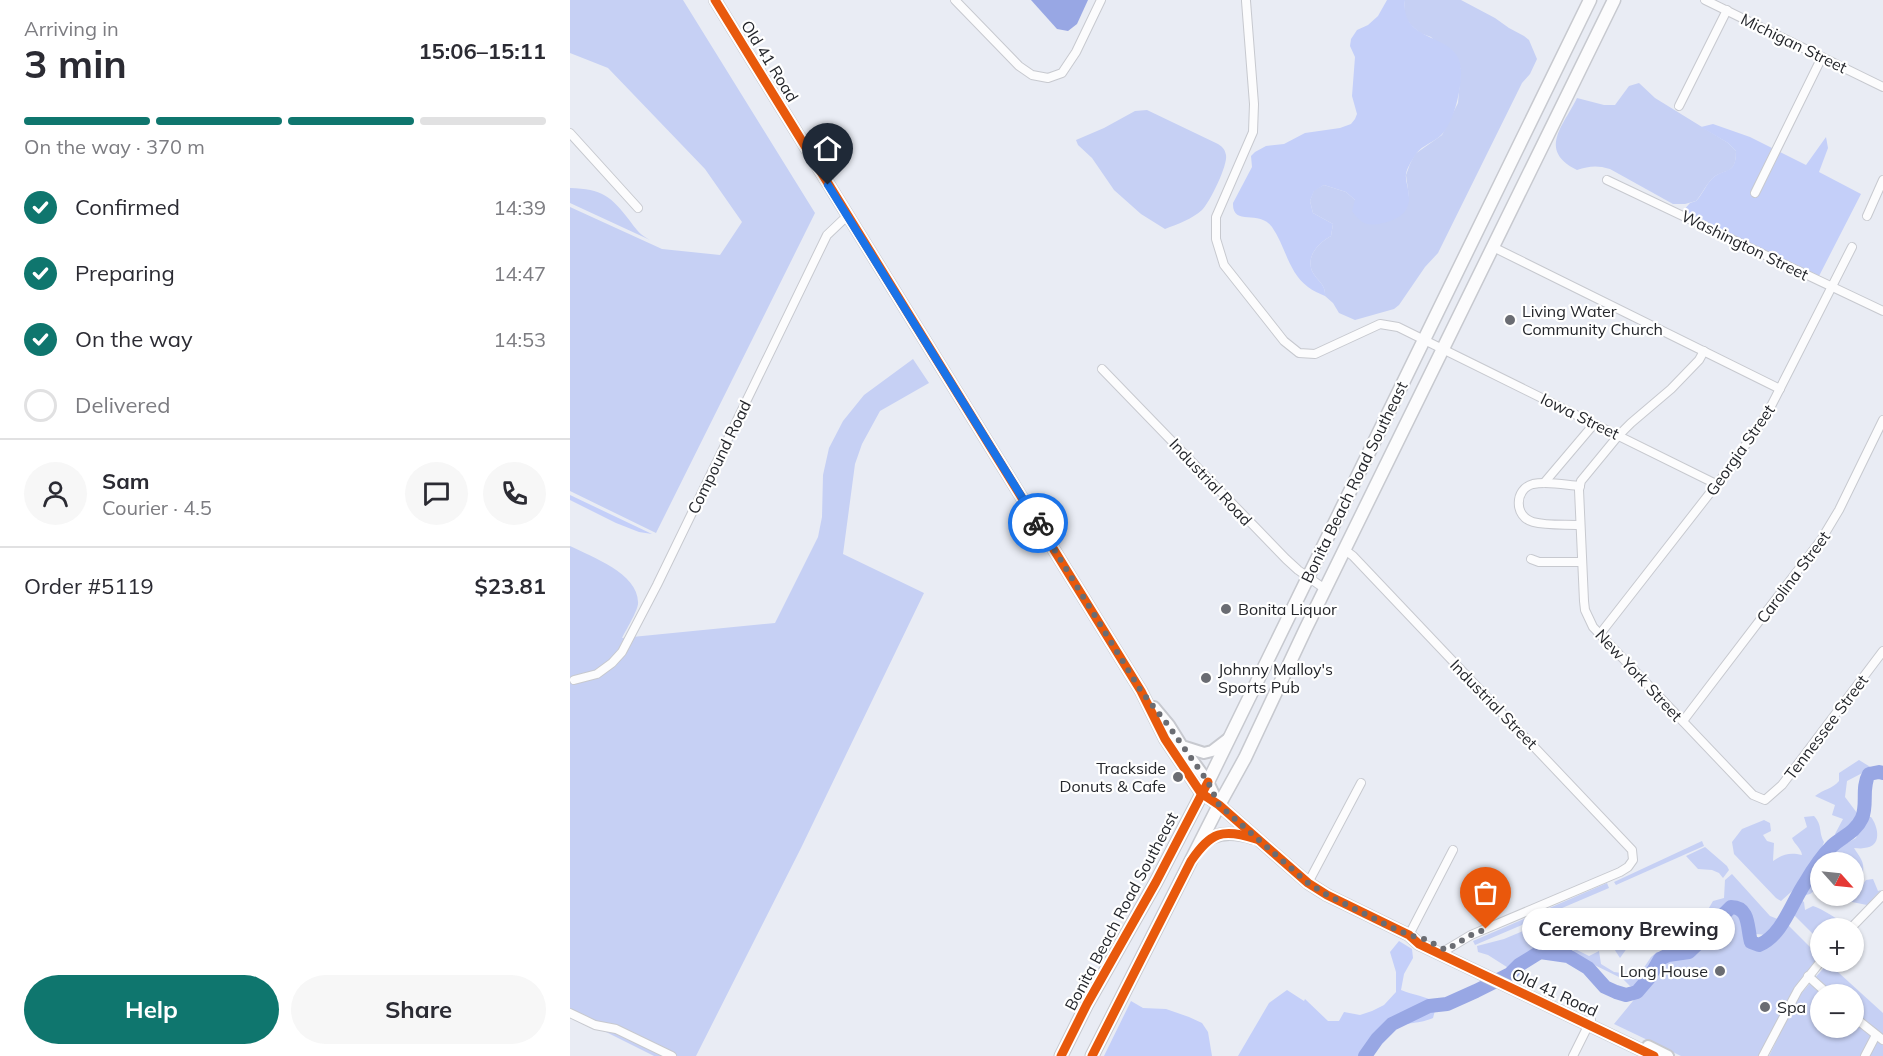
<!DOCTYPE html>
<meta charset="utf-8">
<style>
:root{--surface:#fff;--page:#f7f7f7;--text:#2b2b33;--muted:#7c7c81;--line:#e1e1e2;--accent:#0f766e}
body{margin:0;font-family:Mulish,sans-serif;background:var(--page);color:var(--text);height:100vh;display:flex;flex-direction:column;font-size:22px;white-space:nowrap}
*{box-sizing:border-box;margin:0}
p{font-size:20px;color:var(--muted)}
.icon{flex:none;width:33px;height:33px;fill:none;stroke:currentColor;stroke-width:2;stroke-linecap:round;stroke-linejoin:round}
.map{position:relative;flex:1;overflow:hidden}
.details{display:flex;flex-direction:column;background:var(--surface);width:570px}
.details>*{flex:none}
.needle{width:39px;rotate:117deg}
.controls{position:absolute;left:1240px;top:852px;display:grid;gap:12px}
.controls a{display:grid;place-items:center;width:54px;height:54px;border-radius:50%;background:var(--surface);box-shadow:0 2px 4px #0004;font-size:30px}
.pin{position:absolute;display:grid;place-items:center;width:51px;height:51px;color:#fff;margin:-62px -26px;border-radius:50% 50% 50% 0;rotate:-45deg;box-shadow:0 0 6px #0007}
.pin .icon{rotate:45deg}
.courier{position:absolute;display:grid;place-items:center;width:60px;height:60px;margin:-30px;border:4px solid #1a73e8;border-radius:50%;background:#fff;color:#222;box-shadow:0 2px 8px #0007}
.bubble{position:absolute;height:42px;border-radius:21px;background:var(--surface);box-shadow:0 2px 4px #0004;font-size:20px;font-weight:700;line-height:42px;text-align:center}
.head em{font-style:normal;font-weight:700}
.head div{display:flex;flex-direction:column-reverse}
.head{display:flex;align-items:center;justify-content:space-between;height:102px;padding:0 24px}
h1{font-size:39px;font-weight:700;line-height:45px}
.bar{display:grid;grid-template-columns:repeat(4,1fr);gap:9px 6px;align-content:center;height:72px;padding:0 24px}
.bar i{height:8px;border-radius:4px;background:var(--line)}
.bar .active{background:var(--accent)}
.bar p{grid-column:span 4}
.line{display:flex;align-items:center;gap:15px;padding:0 24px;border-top:2px solid var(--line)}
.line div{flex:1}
.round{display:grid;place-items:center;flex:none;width:63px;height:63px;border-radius:32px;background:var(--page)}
ol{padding:0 24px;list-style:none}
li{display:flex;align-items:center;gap:18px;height:66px}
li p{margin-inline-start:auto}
li .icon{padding:6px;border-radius:50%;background:var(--accent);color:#fff;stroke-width:4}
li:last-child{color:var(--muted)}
li i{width:33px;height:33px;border:3px solid var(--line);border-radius:50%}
.button{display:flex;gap:12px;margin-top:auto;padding:12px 24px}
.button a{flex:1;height:69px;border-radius:36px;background:var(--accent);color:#fff;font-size:24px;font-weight:700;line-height:69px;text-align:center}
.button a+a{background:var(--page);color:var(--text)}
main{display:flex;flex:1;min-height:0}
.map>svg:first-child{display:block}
.green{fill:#c6d0f4;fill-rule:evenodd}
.forest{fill:#c4cff9}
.water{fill:#98a7e4}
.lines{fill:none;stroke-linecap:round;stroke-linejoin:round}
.river{stroke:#98a7e4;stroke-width:14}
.street-casing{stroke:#c7c9cf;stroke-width:10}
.secondary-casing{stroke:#c7c9cf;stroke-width:14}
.primary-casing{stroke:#c7c9cf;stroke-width:15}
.street{stroke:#fcfcfd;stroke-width:8}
.secondary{stroke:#fcfcfd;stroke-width:10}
.primary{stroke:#fcfcfd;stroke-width:12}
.cycleway-casing{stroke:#fff;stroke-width:13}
.cycleway{stroke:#e8590c;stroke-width:9}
.done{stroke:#6a6c72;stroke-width:6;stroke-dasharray:0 10.8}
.route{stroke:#1a73e8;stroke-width:8}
.poi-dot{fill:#6a6c72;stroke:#fff;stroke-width:2}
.labels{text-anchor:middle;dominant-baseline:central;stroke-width:4.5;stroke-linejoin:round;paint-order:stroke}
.street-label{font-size:16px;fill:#25272c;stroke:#fff}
.poi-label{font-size:16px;fill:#25272c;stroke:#fff;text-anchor:start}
</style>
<main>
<section class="details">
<div class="head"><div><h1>3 min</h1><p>Arriving in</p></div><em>15:06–15:11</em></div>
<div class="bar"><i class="active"></i><i class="active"></i><i class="active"></i><i></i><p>On the way · 370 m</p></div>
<ol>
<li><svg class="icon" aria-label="check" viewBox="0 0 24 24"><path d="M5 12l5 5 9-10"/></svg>Confirmed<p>14:39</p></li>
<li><svg class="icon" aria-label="check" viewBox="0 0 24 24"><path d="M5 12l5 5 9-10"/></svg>Preparing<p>14:47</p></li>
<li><svg class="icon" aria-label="check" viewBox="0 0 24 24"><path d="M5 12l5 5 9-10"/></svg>On the way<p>14:53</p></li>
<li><i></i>Delivered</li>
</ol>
<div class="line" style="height:108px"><a class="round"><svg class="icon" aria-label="person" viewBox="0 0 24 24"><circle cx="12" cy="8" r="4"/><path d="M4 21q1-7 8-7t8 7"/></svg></a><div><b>Sam</b><p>Courier · 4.5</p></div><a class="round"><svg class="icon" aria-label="chat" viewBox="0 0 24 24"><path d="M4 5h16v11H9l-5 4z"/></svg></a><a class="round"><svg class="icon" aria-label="phone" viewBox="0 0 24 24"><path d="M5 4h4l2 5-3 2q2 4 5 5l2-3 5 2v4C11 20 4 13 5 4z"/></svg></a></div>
<div class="line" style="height:78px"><div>Order #5119</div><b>$23.81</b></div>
<div class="button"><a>Help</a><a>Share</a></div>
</section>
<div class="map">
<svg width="1313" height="1056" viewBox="0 0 1313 1056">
<rect width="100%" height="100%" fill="#e9ecf4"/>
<!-- green -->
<g class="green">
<path d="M0 0H113L245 213 86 533 0 491V207L92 249 150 255 172 222 135 169 38 68 0 53Z"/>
<path d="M835 0H891L925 18 939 28 954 36 959 40 967 59 960 74 952 83 868 253 855 267 829 305 824 309 785 320 769 313 763 303 755 296C756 284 747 281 742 271 736 255 749 243 761 236L763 224 743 213 740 201 744 190 754 185 776 192 785 200 839 197 836 175 840 164 845 154 872 135 888 103 891 69 861 37 850 33 841 25 834 16Z"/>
<path d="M1069 83 1085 98 1158 143 1166 151C1166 179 1152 166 1140 181 1135 187 1131 195 1126 201L1115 204H1103L1040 169C1027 165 1019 166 1007 170 967 150 994 125 1007 98L1034 105H1045L1059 86Z"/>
<path d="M577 110 648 144C653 147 655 150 656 155 658 165 640 202 632 210 622 219 608 224 595 229L571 214 544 190 522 158 508 145 506 140 534 128 565 111Z"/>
<path d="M0 188C32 189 41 196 60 221 66 229 70 235 80 240L0 203Z"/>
<path d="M343 359 359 383 310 411 292 444 285 464 273 554 354 593 231 848 126 1056H84L0 1014V546C22 557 70 574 68 604 67 612 56 630 52 638L205 623 248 537 252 517 253 475 259 448 273 421 294 395Z"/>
<path d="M1289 760 1302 768 1277 781 1275 797 1290 817C1286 827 1278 832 1268 836L1265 834 1273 819 1262 815 1265 805 1245 796C1254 789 1262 789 1269 781V773Z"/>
<path d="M1244 816C1253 826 1248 831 1254 842L1250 853 1237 871 1230 884 1211 901 1206 898 1164 854 1162 842 1172 829 1194 820 1200 823 1201 831 1193 835 1197 841 1204 843 1203 861C1213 854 1220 852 1232 855 1231 848 1225 845 1222 838L1237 827 1234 817Z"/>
<path d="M1294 817H1301C1308 826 1313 847 1294 848 1291 849 1287 848 1284 848 1289 856 1295 862 1293 872L1284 875V862H1252L1265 850 1286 838Z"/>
<path d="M1132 841 1134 846 1046 885 1044 882Z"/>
<path d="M1135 847 1157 866 1159 870 1153 878 1149 873 1142 870 1128 869 1116 856Z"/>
<path d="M1247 871 1251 873V889L1248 888 1240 894 1232 896 1238 883 1244 879V873Z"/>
<path d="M1162 874 1200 916 1210 920 1198 935 1185 934 1180 930 1178 913 1165 904 1148 916 1139 932 1127 937 1124 941 1089 950 1088 939 1102 932 1107 934 1112 926 1120 923 1135 924 1136 913 1143 901 1154 898 1155 880Z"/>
<path d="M1284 879 1288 883 1293 884 1296 880 1303 879 1308 891 1311 890 1297 905 1282 902 1279 900 1281 897 1277 896 1284 895Z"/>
<path d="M1037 883 1039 888 905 945 903 941Z"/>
<path d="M1229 899 1234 902 1235 910 1243 906C1254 910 1262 916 1272 922L1271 928H1251V942L1224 915Z"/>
<path d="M1162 909 1172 913 1179 943C1201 950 1204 938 1214 921L1250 957 1224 989 1190 1056H1111L1044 1024 1081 979 1091 961C1100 958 1116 958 1123 952 1139 941 1148 922 1162 909Z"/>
<path d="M953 931H957L963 942C977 939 986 939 999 946V950C988 955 975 947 964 952 956 955 947 964 940 969L918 955 908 952 907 946 934 939Z"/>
<path d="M1053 934 1060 944 1050 958 1039 941Z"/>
<path d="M1003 948 1019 956 1029 951 1031 964 1044 972 1059 974 1067 978 1081 957 1087 952 1091 953 1082 970 1067 987 1060 986 1053 979 1004 955Z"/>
<path d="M1258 963 1313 1013V1056H1199L1228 997ZM1251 994H1284V1028H1251Z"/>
</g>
<!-- forest -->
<g class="forest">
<path d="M817 0H835C830 46 889 31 891 69 892 87 884 125 869 137 860 144 849 147 844 157 841 162 837 168 836 174 835 181 839 189 839 197 840 215 824 221 809 224 795 226 790 222 782 211L785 200 776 192 754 185 744 191 740 201 743 213 763 224 761 236C749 243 736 255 742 271 747 281 756 284 755 296 749 293 743 291 738 287 718 272 716 247 702 227 689 209 662 227 663 203L682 167 681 156 685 152 696 146 714 144 735 133 770 128 781 124 785 119 787 114 782 96 785 57 780 46 781 39 787 30 798 25 808 16Z"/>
<path d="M1143 124 1180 137 1236 165 1256 137 1258 148 1249 172 1291 194 1248 278 1113 211 1120 203 1126 201C1132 195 1135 187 1140 181 1152 166 1166 178 1166 151L1158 143 1131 127Z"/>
<path d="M0 495 82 534 69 532 46 523 0 500Z"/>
<path d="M829 941 842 949 843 958 834 974 831 990C843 995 856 996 867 1003L863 1018C838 1029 805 1016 802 1056H668L699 1003 717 990 734 1001 735 999 758 1021H769L774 1012 790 1015 802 1011 814 1005 826 992V972L820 952Z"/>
<path d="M561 1001 573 1008 596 1009 619 1017 632 1023 638 1032 642 1056H534Z"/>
</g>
<!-- water -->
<path class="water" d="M461 0H518L507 24 498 31 487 29Z"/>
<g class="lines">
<!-- river -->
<path class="river" d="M795 1056 807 1039 822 1024 859 1006 877 1004 906 991 940 974 949 965 970 952 998 956 1018 968 1035 987 1046 992 1056 995 1067 992 1079 978 1090 959 1098 955 1119 952 1138 934 1148 920 1161 907C1180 907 1177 928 1181 942L1189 945C1212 936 1222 902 1235 883 1242 871 1252 856 1262 846 1273 836 1285 833 1292 818 1298 804 1291 788 1299 774L1309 772 1313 773"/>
<defs>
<g id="street">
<path d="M385 0 449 66 462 75 478 78 492 73 506 52 531 0"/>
<path d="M1135 0 1313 87"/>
<path d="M676 1 684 104 683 132 646 217V239L654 265 714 341 729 353 745 354 810 324 828 327 1146 484"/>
<path d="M1109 106 1157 10"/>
<path d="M0 133 68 208"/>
<path d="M1037 180 1313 311"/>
<path d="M1185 193 1252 57"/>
<path d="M1297 216 1313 180"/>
<path d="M923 247 1210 389"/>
<path d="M1134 351 1129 360 1101 389 1061 423 1048 436 1011 481 1009 490 1014 601 1015 610 1023 627 1183 795 1195 800 1212 785 1313 651"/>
<path d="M532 369 716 559 728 570 755 589"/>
<path d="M974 483 1024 424"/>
<path d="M1010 486C996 485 978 481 963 484 944 489 944 517 963 522 978 526 996 524 1010 525"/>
<path d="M775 550 783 556 1062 850 1063 860 1058 867 1050 872 901 935 876 950"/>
<path d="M961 559 969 562H1012"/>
<path d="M1030 634 1161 466 1197 414 1282 247"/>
<path d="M4 680 27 674 42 663 52 652 87 585 257 235 277 216"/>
<path d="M1113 721 1251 540 1269 510 1313 420"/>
<path d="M738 883 791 783"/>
<path d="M1281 928 1313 895"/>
<path d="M839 935 883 850"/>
<path d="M1238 976 1258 994"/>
<path d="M0 1013 25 1025 46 1029 102 1056"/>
<path d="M1284 1017 1313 1040"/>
<path d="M1003 1056 1021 1020"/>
<path d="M1193 1056 1228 990 1251 961"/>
<path d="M1295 1056 1306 1035"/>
</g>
<g id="secondary">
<path d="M145 0 571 691 595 739 631 793 649 805 738 883 757 895 839 935 849 944 872 955 1084 1056"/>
<path d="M584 707 599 725 612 746 634 753 642 751 659 738"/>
<path d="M613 747 638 782 649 805"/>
<path d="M630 848C643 830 664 832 683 838"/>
<path d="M1078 1046 1098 1056"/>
</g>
<g id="primary">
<path d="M491 1056 517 1004 586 882 638 782 1020 0"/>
<path d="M522 1056 649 805 675 758 736 628 1044 0"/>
</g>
</defs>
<!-- street casing -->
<use href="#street" class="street-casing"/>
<!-- secondary casing -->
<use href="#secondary" class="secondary-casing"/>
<!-- primary casing -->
<use href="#primary" class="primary-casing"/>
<!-- street -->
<use href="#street" class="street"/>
<!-- secondary -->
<use href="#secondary" class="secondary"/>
<!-- primary -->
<use href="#primary" class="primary"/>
<defs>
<g id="cycleway">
<path d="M145 0 571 691 595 739 631 793 649 805 738 883 757 895 839 935 849 944 872 955 1084 1056"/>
<path d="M491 1056 517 1004 586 882 638 782"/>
<path d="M522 1056 621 861C641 832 652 828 686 839"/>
</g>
</defs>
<!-- cycleway casing -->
<use href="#cycleway" class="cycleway-casing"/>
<!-- cycleway -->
<use href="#cycleway" class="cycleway"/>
</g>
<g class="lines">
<!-- done -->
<path class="done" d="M468 523 571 691 598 725 638 782 649 805 738 883 757 895 821 927 839 935 854 939 876 950 901 935 916 929"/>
<!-- route -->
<path class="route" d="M258 185 468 523"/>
</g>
<!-- markers -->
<g class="poi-dot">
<circle cx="940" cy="320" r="6"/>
<circle cx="656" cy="609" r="6"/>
<circle cx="636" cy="678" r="6"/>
<circle cx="608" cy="777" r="6"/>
<circle cx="1150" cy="971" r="6"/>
<circle cx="1195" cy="1007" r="6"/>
</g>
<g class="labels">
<!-- street labels -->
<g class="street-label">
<text transform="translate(1224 43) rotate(26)">Michigan Street</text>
<text transform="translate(200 61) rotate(58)">Old 41 Road</text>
<text transform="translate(1175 245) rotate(26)">Washington Street</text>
<text transform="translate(1010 416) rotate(26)">Iowa Street</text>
<text transform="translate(1170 450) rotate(-55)">Georgia Street</text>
<text transform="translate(149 457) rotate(-64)">Compound Road</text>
<text transform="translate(641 482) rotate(47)">Industrial Road</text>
<text transform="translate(784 482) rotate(-64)">Bonita Beach Road Southeast</text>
<text transform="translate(1223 577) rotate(-53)">Carolina Street</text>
<text transform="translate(1069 675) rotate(47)">New York Street</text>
<text transform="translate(924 704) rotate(46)">Industrial Street</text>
<text transform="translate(1256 727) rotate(-53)">Tennessee Street</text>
<text transform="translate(551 911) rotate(-62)">Bonita Beach Road Southeast</text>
<text transform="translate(985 992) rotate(25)">Old 41 Road</text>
</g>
<!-- poi labels -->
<g class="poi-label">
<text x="952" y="311">Living Water<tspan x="952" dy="18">Community Church</tspan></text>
<text x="668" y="609">Bonita Liquor</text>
<text x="648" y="669">Johnny Malloy's<tspan x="648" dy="18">Sports Pub</tspan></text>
<text x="596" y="768" text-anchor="end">Trackside<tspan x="596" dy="18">Donuts &amp; Cafe</tspan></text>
<text x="1138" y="971" text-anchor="end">Long House</text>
<text x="1207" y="1007">Spa</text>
</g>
</g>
</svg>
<div class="controls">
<a><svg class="needle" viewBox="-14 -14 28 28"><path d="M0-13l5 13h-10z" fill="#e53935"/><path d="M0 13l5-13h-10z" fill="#7c7c81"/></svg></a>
<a>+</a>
<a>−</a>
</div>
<div class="pin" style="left:916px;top:929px;background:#ea580c"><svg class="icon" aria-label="bag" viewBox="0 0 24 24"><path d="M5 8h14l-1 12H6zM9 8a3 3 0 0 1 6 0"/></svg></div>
<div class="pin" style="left:258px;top:185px;background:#1f2937"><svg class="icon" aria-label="home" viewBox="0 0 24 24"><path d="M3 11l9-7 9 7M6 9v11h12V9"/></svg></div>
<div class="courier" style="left:468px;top:523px"><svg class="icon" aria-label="bike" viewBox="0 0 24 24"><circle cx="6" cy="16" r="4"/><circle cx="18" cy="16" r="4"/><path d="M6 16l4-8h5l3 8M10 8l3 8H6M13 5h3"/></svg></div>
<div class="bubble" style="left:952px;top:908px;width:213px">Ceremony Brewing</div>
</div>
</main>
